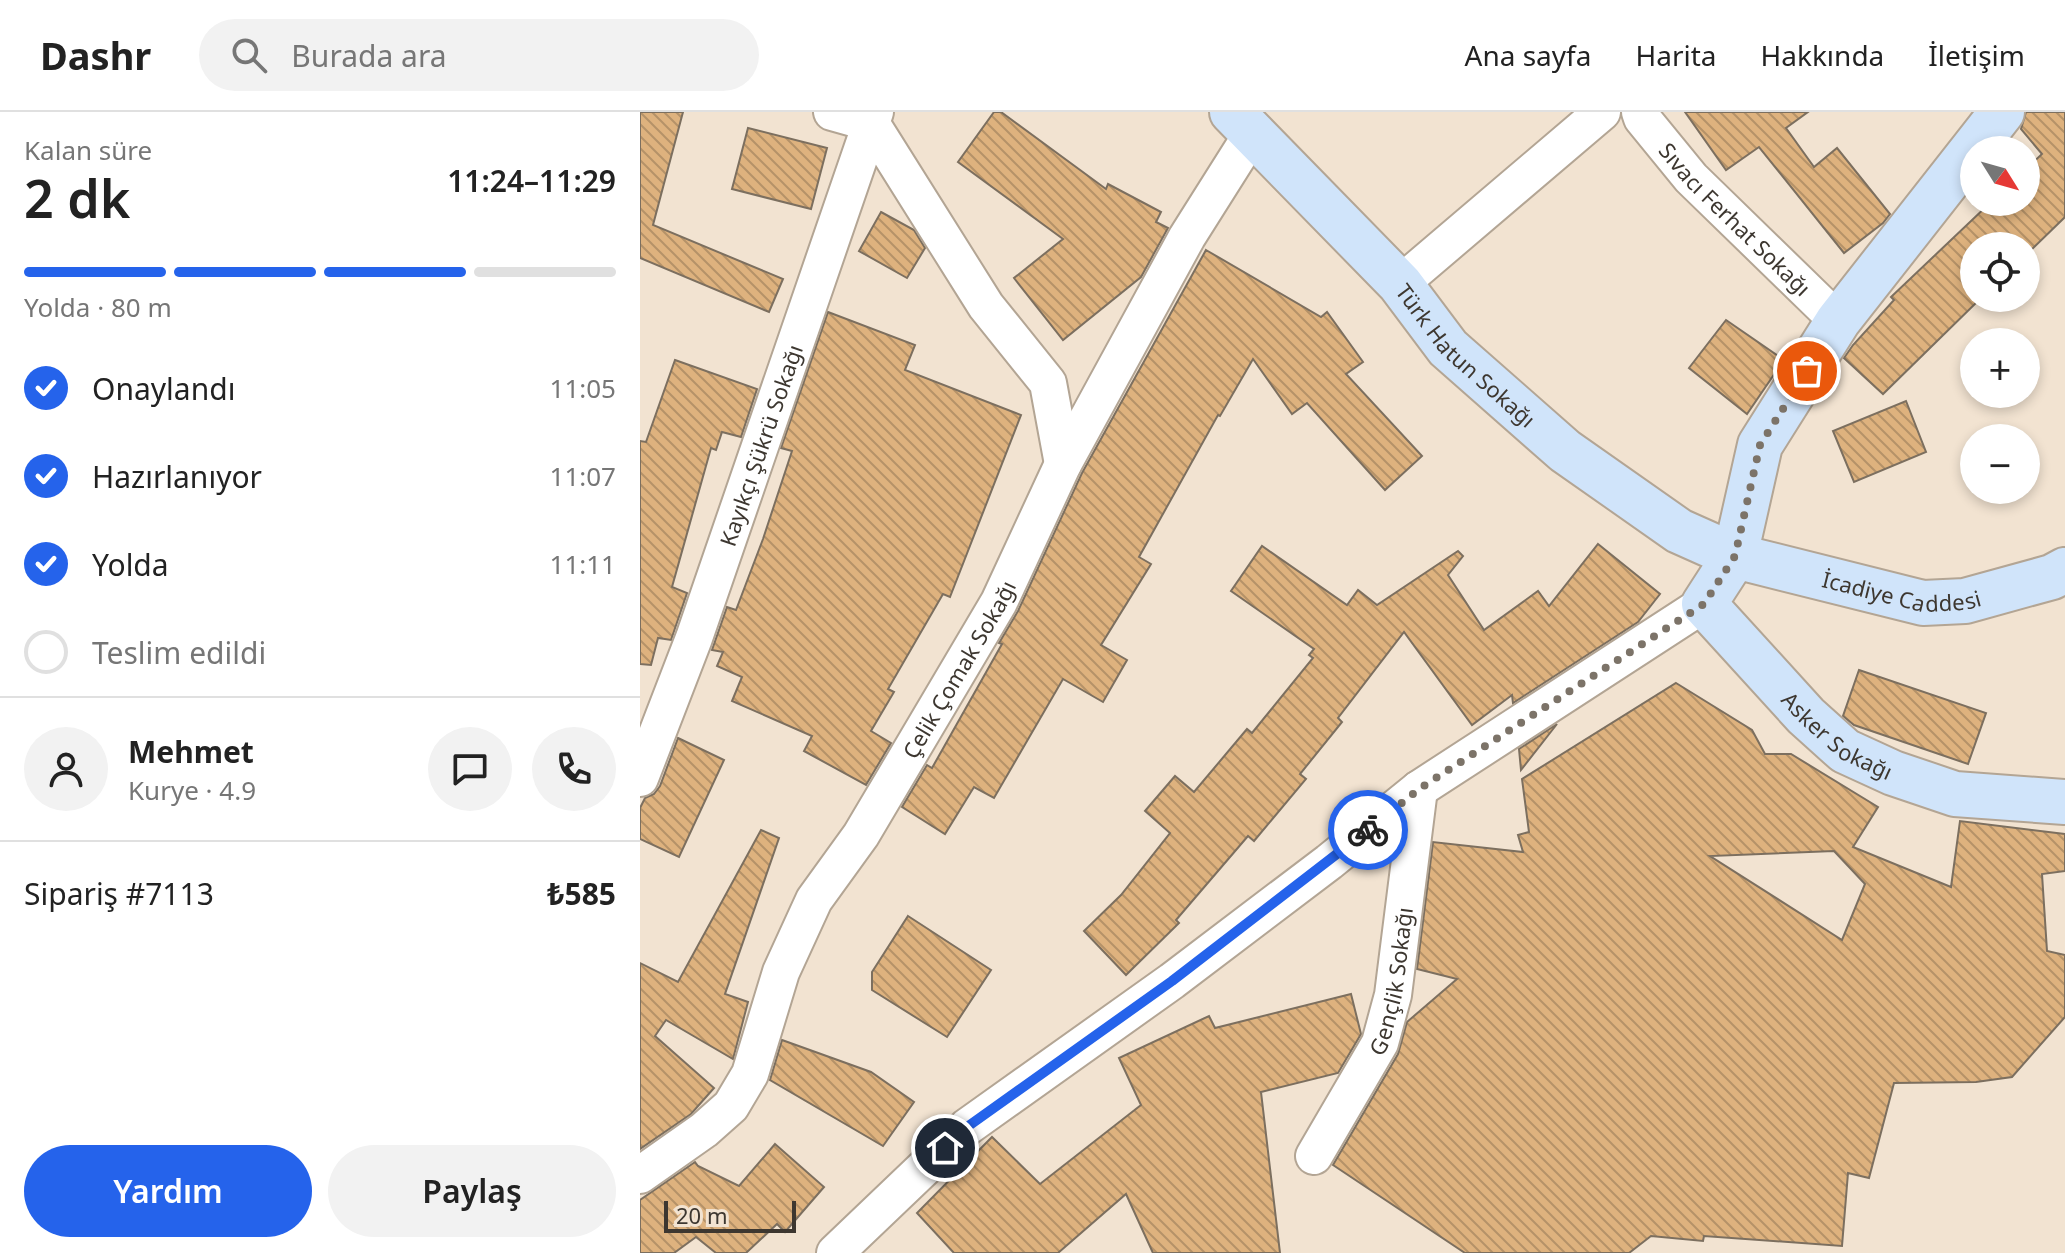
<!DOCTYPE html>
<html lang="tr">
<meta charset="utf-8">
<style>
:root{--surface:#fff;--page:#f2f2f2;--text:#222;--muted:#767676;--line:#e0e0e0;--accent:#2563eb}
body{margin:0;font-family:"Noto Sans",sans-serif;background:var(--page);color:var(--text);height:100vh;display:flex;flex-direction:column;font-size:30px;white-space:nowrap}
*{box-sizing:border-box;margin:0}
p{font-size:26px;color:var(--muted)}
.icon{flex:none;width:44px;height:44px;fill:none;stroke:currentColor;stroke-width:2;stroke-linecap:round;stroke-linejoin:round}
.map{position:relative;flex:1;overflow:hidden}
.side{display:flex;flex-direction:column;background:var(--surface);width:640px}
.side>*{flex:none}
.needle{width:52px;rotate:127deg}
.buttons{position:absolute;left:1320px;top:24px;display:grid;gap:16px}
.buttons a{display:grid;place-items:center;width:80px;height:80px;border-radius:50%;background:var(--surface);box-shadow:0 4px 12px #0003;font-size:40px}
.scale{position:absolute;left:24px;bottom:20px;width:132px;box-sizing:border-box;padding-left:8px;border:4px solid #3d3730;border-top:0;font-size:22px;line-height:28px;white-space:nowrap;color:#3d3730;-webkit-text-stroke:6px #f2e3d1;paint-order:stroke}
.pin{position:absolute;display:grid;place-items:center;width:68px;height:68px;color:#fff;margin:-34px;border:4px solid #fff;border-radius:50%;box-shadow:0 2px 8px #0007}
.courier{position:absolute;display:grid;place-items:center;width:80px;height:80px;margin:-40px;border:6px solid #2563eb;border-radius:50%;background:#fff;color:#222;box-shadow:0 2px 10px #0007}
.head em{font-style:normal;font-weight:600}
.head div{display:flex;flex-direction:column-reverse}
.head{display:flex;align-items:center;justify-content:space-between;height:136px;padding:0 24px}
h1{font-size:52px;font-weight:600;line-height:60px}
.bar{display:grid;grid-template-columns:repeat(4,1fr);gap:12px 8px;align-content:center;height:96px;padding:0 24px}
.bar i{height:10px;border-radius:6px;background:var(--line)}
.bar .on{background:var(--accent)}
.bar p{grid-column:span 4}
.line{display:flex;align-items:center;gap:20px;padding:0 24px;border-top:2px solid var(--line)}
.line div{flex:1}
.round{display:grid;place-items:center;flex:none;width:84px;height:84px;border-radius:42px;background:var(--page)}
ol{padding:0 24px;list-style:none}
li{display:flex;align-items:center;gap:24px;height:88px}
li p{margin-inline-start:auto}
li .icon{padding:8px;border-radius:50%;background:var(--accent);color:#fff;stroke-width:4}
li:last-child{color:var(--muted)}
li i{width:44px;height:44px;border:4px solid var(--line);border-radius:50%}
.action{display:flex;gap:16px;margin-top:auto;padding:16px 24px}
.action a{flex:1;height:92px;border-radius:48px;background:var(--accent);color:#fff;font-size:32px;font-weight:600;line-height:92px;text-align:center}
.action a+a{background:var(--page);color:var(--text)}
header{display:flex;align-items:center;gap:48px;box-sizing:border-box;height:112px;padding:0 40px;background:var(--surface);border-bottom:2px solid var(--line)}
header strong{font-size:38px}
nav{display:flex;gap:44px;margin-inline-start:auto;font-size:28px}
.search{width:560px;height:72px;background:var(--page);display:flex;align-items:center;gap:20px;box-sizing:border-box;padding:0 28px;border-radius:44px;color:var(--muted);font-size:30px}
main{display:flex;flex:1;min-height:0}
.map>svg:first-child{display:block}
.building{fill:url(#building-back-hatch);stroke:#7c6f5f;stroke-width:2;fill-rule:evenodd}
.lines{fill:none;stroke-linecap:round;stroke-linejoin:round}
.street-casing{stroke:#b3a594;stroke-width:40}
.secondary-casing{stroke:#b3a594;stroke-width:48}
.street{stroke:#fff;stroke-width:36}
.secondary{stroke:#d0e4fa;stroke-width:44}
.done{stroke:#7c7368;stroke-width:8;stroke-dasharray:0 14.4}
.route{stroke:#2563eb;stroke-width:10}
.labels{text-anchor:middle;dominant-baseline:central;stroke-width:8;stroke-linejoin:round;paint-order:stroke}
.street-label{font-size:22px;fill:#3d3730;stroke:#f2e3d1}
</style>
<header>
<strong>Dashr</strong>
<div class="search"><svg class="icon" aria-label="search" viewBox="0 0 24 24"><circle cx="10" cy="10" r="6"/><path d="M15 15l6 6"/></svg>Burada ara</div>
<nav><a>Ana sayfa</a><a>Harita</a><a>Hakkında</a><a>İletişim</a></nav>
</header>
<main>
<section class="side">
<div class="head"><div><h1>2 dk</h1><p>Kalan süre</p></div><em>11:24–11:29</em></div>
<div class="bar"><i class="on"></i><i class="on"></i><i class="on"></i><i></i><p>Yolda · 80 m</p></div>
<ol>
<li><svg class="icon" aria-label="check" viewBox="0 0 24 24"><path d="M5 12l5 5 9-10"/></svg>Onaylandı<p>11:05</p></li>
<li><svg class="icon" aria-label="check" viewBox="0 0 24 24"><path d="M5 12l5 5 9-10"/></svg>Hazırlanıyor<p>11:07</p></li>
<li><svg class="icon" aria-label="check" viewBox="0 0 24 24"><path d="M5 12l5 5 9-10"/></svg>Yolda<p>11:11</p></li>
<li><i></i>Teslim edildi</li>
</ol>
<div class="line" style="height:144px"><a class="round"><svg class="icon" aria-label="person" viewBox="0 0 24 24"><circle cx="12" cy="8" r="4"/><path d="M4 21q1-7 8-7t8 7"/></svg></a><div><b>Mehmet</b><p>Kurye · 4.9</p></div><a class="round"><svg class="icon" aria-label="chat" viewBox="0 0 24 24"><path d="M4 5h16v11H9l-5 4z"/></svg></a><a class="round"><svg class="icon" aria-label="phone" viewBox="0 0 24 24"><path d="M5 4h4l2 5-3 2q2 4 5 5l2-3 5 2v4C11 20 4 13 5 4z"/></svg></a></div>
<div class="line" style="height:104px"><div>Sipariş #7113</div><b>₺585</b></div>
<div class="action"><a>Yardım</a><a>Paylaş</a></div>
</section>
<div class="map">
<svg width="1425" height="1141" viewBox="0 0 1425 1141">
<defs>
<pattern id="building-back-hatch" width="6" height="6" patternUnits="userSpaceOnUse" patternTransform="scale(2)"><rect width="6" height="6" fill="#deb27e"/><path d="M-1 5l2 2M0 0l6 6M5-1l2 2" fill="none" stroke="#b59268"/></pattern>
</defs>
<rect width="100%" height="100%" fill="#f2e3d1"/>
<!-- building -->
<g class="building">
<path d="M0 0H43L13 113 143 167 129 200 0 146Z"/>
<path d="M354 0H361L466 77 468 72 521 100 516 110 528 116 501 165 423 228 374 166 423 127 318 50Z"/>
<path d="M1045 0H1168L1146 16 1174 55 1197 36 1250 102 1243 111 1204 141 1119 35 1086 58Z"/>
<path d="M1386 0H1425V105L1386 143V134H1334V186H1341L1243 282 1204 246 1213 233 1254 188 1251 185 1351 90H1386V57L1402 42 1381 17Z"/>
<path d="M108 16 187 36 171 97 92 77Z"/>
<path d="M241 100 274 118 285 136 267 166 219 139Z"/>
<path d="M566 138 681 205 687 200 723 250 706 262 782 344 745 378 667 291 652 302 613 247 580 304 578 303 499 445 511 452 461 533 487 548 463 590 423 567 354 686 334 675 305 722 262 695 287 653 292 656 362 532 359 531 378 499 442 361Z"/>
<path d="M188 200 275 233 265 258 381 303 310 485 303 482 248 577 254 580 231 619 251 631 226 673 164 639 172 624 92 589 102 565 77 554 83 540 72 538 87 495 96 498 123 427 152 339 141 336Z"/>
<path d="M1086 208 1144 248 1107 302 1049 256Z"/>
<path d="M35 248 117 277 101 325 82 320 76 338 71 336 32 475 47 481 31 528 18 526 11 553 0 552V329L6 330Z"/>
<path d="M1266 289 1286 340 1214 370 1193 319Z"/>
<path d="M958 432 1020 482 998 510 873 591 872 583 832 613 764 520 698 606 702 610 660 662 666 667 614 729 608 724 536 808 539 811 486 863 444 819 481 783 530 721 505 699 535 664 554 680 607 617 612 621 673 546 669 543 674 537 591 479 622 434 707 493 718 478 737 493 818 439 823 444 808 463 844 518 898 479 909 494Z"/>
<path d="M1219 558 1346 601 1328 652 1214 613 1203 604Z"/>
<path d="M1036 571 1112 618 1125 642H1151L1238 695 1213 735 1311 775 1320 709 1425 722V759L1402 762 1407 839 1425 843V905L1372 965 1336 970 1254 971 1229 1066 1208 1061 1202 1134 1064 1124 1063 1129 1011 1124 989 1141H825L693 1053 758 942 767 910 817 867 777 857 793 730 883 740 878 723 889 720 882 667ZM1194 739 1225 772 1202 828 1070 744Z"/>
<path d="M917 612 881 658 879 637Z"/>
<path d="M38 626 84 648 39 745 0 727V696L5 686 14 682 20 674Z"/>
<path d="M121 718 139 726 85 882 108 890 93 947 26 908 15 924 74 976 51 1002 0 1037V851L38 870Z"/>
<path d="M268 804 351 858 307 925 232 878V860Z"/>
<path d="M711 882 721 922 698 961 621 980 640 1141H513L486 1082 418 1141H314L277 1101 352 1025 400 1072 501 993 479 946 569 904 575 916Z"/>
<path d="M142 928 231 960 274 990 243 1034 130 968Z"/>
<path d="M135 1032 184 1075 145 1120 137 1112 106 1141H76L56 1125 34 1141H0V1088L55 1050 58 1054 99 1074Z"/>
</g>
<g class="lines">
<defs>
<g id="street">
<path d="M192 0 231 11 346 194 408 271 423 352"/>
<path id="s1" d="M1000 0 1002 6 1051 66 1198 209"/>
<path d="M760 172 962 0"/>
<path id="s2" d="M0 666 54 526 235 0"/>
<path id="s3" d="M674 1044 740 931 753 883 779 677"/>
<path id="s4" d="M0 1063 64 1018 91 994 110 962 141 860 174 788 221 723 359 490 423 352 547 125 612 22"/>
<path d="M195 1141 327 1015 532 869 689 750 779 677 1064 492"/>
</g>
<g id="secondary">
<path id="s5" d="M592 0 760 172 808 236 925 339 1039 419 1095 444 1283 491 1325 489 1412 465 1425 458"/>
<path id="s6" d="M1362 0 1198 209 1120 333 1095 444 1064 492 1166 604 1205 639 1253 661 1315 682 1425 690"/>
</g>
</defs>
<!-- street casing -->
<use href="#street" class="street-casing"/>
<!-- secondary casing -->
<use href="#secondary" class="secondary-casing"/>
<!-- street -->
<use href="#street" class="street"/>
<!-- secondary -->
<use href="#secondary" class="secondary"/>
</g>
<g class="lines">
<!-- done -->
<path class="done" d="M728 718 779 677 1064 492 1095 444 1120 333 1167 259"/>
<!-- route -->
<path class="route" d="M305 1036 327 1015 532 869 728 718"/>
</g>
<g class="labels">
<!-- street labels -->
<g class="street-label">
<text stroke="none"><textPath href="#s1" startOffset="144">Sıvacı Ferhat Sokağı</textPath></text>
<text stroke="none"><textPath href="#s5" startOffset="338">Türk Hatun Sokağı</textPath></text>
<text stroke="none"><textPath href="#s2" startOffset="354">Kayıkçı Şükrü Sokağı</textPath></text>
<text stroke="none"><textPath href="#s5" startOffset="848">İcadiye Caddesi</textPath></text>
<text stroke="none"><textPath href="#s4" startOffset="610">Çelik Çomak Sokağı</textPath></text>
<text stroke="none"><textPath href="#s6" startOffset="772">Asker Sokağı</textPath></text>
<text stroke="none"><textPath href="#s3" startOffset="194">Gençlik Sokağı</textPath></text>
</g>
</g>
</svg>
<div class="buttons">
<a><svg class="needle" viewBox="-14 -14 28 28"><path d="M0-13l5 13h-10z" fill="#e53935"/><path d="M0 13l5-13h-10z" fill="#767676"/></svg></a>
<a><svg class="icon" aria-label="locate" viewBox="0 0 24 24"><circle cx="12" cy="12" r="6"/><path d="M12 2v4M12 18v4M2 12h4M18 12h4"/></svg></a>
<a>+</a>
<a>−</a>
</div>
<div class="scale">20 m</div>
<div class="pin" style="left:1167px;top:259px;background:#ea580c"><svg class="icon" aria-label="bag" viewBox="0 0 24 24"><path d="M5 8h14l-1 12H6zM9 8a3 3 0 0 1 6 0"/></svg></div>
<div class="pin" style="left:305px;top:1036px;background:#1f2937"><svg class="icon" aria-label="home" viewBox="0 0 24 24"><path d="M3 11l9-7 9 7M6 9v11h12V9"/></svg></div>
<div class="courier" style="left:728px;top:718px"><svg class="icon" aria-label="bike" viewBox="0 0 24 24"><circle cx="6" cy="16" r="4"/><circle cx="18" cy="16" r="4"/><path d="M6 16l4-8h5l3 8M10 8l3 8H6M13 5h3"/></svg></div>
</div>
</main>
